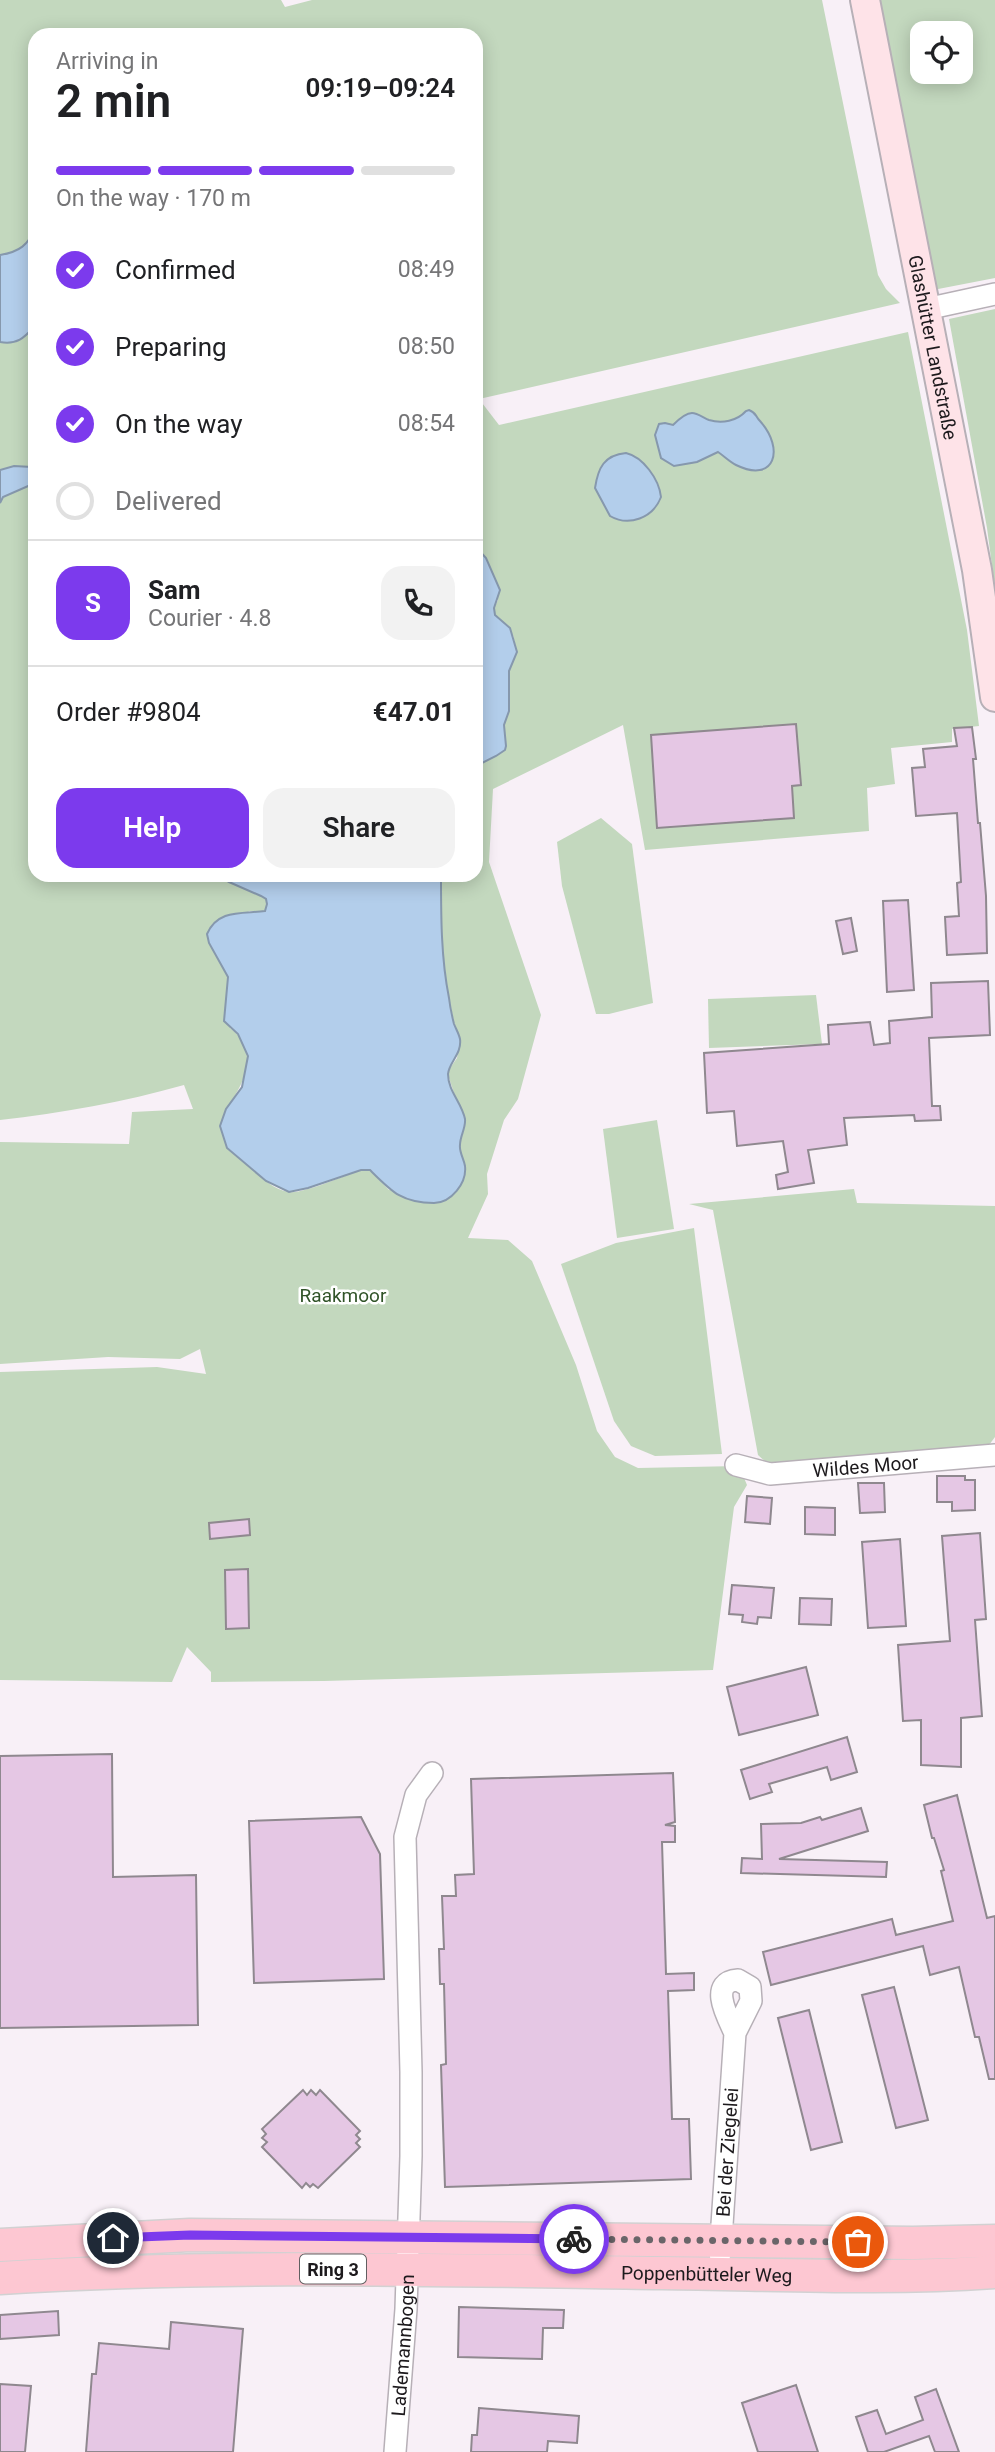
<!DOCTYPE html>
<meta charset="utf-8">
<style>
:root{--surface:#fff;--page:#f2f2f2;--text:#202124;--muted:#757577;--line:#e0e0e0;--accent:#7c3aed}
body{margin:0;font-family:Roboto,sans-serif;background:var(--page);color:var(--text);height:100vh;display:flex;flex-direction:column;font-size:26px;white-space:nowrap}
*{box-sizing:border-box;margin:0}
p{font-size:23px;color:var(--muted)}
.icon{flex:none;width:38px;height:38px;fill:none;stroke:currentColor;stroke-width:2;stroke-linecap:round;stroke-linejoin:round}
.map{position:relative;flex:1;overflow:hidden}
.sheet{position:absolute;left:28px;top:28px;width:455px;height:854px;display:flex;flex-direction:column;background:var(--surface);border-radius:21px;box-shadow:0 4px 18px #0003}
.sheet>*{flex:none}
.buttons{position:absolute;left:910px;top:21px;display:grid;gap:14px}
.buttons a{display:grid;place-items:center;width:63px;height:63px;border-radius:14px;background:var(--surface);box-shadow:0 4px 18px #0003;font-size:35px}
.pin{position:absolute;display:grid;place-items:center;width:60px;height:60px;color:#fff;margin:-30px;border:4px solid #fff;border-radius:50%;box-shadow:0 2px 7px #0007}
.courier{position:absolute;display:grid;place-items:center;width:70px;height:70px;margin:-35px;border:5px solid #7c3aed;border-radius:50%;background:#fff;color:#222;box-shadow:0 2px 9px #0007}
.overview em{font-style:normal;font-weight:600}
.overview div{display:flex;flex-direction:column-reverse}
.overview{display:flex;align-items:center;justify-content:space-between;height:119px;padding:0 28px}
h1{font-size:46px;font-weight:600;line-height:52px}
.bar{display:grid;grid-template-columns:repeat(4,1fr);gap:10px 7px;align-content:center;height:84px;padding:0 28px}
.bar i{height:9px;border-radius:5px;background:var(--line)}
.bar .selected{background:var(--accent)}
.bar p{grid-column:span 4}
.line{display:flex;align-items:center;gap:18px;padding:0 28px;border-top:2px solid var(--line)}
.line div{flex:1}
.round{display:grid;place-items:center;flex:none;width:74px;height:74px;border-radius:21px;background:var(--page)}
ol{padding:0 28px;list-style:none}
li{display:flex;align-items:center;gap:21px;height:77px}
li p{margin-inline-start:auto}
li .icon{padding:7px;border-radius:50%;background:var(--accent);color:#fff;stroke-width:4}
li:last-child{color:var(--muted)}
li i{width:38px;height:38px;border:4px solid var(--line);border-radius:50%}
.action{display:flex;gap:14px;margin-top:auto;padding:14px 28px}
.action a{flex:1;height:80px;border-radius:21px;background:var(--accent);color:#fff;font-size:28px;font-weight:600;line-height:80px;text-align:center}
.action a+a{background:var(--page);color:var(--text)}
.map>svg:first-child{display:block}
.green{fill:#c3d8be;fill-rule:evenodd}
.water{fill:#b3ceeb;stroke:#8698ad;stroke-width:2}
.building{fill:#e5c7e4;stroke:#8f888f;stroke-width:2}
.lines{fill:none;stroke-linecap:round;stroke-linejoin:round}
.street-casing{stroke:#b7b0b7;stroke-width:24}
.secondary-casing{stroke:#b7b0b7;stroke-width:32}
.primary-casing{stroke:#d2d1d2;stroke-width:35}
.street{stroke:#fff;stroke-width:21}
.secondary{stroke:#fee3e8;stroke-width:28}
.primary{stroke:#fdc7d2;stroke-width:32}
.done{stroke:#6a6569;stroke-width:7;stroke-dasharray:0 12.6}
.route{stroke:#7c3aed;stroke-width:9}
.labels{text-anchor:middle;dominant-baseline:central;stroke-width:5;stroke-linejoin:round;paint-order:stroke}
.shield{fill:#fff;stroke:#615f61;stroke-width:2}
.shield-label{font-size:18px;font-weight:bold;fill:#1d1a1d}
.street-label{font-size:19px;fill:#1d1a1d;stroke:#fff}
.park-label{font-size:19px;fill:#305328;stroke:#fff}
</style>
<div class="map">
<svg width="995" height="2452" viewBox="0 0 995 2452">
<rect width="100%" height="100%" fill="#f8f0f7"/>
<!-- green -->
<g class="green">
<path d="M0 0H281L285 7 312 0H822L878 275 886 289 900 303 479 399 499 425 908 332 967 630 979 726 952 729V742L891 748 895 784 867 788 869 831 645 850 623 725 493 789 489 862 541 1015 518 1099 504 1120 487 1174 488 1194 468 1238 508 1240 532 1261 576 1365 597 1431 615 1457 638 1468 739 1466 747 1485 734 1507 713 1670 324 1681 211 1682V1672L187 1647 172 1682 0 1680V1372L157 1367 206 1374 200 1349 180 1359 108 1357 0 1364V1142L129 1144 132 1112 193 1109 184 1085C124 1102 62 1113 0 1120V503L3 497 35 483V875H218L266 899 267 904 265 911H249L220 959 228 977 230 1028C261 1051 244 1084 226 1109 240 1138 251 1185 289 1192 303 1194 346 1175 361 1170H370L389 1190 465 1169 459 1147 465 1126 448 1075 450 1068 457 1058 460 1038 455 1027 446 983 441 926V875H476V766L496 756 505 750 506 746 504 725 509 711V671L517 652 513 635 495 615 494 608 498 600 486 558 476 547V35H35V227C30 245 18 252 0 255Z"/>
<path d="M878 0H995V278L933 290ZM922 33H961V72H922Z"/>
<path d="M995 309V588L987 528 949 319Z"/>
<path d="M35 326V471L32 467 14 466 0 470V342H17Z"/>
<path d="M601 818 632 844 653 1003 609 1014H596L562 886 557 842Z"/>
<path d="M816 995 822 1044 709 1048 708 999Z"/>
<path d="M657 1120 674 1229 617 1238 603 1129Z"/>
<path d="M854 1189 857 1203 995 1206V1437L989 1445 768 1464 758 1455 713 1210 689 1204Z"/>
<path d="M694 1228 722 1454 655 1456 631 1446 614 1421 561 1264 616 1243Z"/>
</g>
<!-- water -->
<g class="water">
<path d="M35 227V326C24 338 17 345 0 342V255C19 252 29 245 35 227Z"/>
<path d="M749 410C757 413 755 416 760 421 785 449 775 484 736 465 730 462 724 456 718 452L697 462 674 466 661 458 655 435 659 424 665 423 673 425C678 420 685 413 692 413 697 413 704 418 709 420 722 424 737 421 746 411Z"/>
<path d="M626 453C643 457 659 479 661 497 653 518 629 527 610 516L595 488C598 468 604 455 626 453Z"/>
<path d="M14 466 32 467 35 471V483L3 497 0 503V470Z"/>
<path d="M476 547 486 558 500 590 494 608 495 615 510 628 517 652 509 671V711L504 725 506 746 505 750 496 756 476 766Z"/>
<path d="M218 875H441C441 916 441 958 449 998 450 1007 452 1016 454 1024 456 1029 459 1034 460 1039 462 1054 449 1062 448 1074 448 1091 462 1103 465 1119 466 1128 460 1136 460 1145 459 1152 464 1159 465 1166 467 1183 451 1203 434 1203 402 1203 392 1192 370 1170H361L308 1188 289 1192 266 1181 227 1148 220 1126 226 1109 242 1087 248 1056 238 1034 224 1021 228 977 209 943 207 934C218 909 242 914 265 911L267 904 266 899 261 896 229 882Z"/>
</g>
<!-- building -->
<g class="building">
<path d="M796 724 801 785 792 786 794 818 657 828 651 735Z"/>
<path d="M972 727 976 759H973L978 823H980L986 896 987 953 947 955 945 917 959 916 957 883 961 882 957 813 916 816 912 768 925 767 923 749 957 746 954 728Z"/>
<path d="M908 900 914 990 887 992 883 901Z"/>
<path d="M851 918 857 951 843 954 836 921Z"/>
<path d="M988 981 990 1035 929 1038 932 1106H940L941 1120 915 1121 914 1115 844 1118 847 1145 808 1150 814 1183 778 1189 776 1175 788 1172 783 1141 737 1146 734 1111 707 1113 704 1053 829 1044 828 1025 870 1022 874 1045 890 1043 889 1021 932 1017 931 983Z"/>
<path d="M937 1476H965V1480H975V1510L952 1511V1502H937Z"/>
<path d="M858 1483H884L885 1512 860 1513Z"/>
<path d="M747 1496 772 1498 770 1524 745 1522Z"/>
<path d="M805 1507 835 1508V1535L805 1534Z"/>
<path d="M249 1519 250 1535 210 1539 209 1523Z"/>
<path d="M980 1533 986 1619 975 1620 982 1716 961 1718V1767L921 1765V1720L903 1721 898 1645 950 1641 942 1536Z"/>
<path d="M900 1539 906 1626 868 1628 862 1542Z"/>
<path d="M248 1569 249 1628 226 1629 225 1570Z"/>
<path d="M732 1585 774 1588 771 1618 758 1617 757 1624 742 1622 743 1615 729 1614Z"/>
<path d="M800 1598 832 1599 831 1625 799 1624Z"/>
<path d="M806 1667 818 1715 739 1735 727 1687Z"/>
<path d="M847 1737 857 1772 831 1780 827 1767 769 1784 772 1792 750 1799 741 1770Z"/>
<path d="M112 1754 113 1877 196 1875 198 2025 0 2028V1756Z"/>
<path d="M673 1773 675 1822 665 1825 675 1826V1842H662L666 1974 694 1973V1990L668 1991 672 2119H689L691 2179 445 2187 441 2065 446 2064 444 1984H440L439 1949H444L442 1896H456L455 1875 474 1874 471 1779Z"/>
<path d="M957 1795 987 1918 995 1916V2079H989L979 2037H975L959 1967 930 1975 923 1946 771 1985 763 1952 892 1919 896 1935 953 1921 941 1871 944 1870 934 1838H932L924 1805Z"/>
<path d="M861 1808 868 1831 779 1859 887 1862 886 1877 741 1873 742 1858 762 1859 761 1824 801 1823 820 1817 822 1820Z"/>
<path d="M361 1817 380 1854 384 1979 254 1983 249 1821Z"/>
<path d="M894 1987 928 2120 896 2128 862 1995Z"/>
<path d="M809 2010 842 2142 811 2150 778 2018Z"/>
<path d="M303 2090 307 2095 311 2090 316 2095 320 2090 360 2131 356 2135 360 2139 356 2143 360 2147 318 2188 313 2184 310 2187 306 2183 302 2188 262 2147 267 2142 262 2138 266 2134 262 2129Z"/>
<path d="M459 2307 564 2310 563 2328H543L542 2359 458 2357Z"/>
<path d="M58 2311 59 2335 0 2339V2315Z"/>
<path d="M171 2322 243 2329 233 2452H86L92 2374H96L99 2343 169 2349Z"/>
<path d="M0 2384 31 2386 25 2452H0Z"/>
<path d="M796 2385 818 2452H758L742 2403Z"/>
<path d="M936 2389 959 2452H935L929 2436 884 2452H868L856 2417 877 2410 886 2434 923 2420 915 2397Z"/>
<path d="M479 2408 579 2416 577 2443 548 2441 547 2452H471L472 2435H477Z"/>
</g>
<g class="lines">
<defs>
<g id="street">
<path d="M926 309 995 294"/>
<path id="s1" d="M736 1465 770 1474 995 1455"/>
<path id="s2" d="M720 2254 735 2033 751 2001 750 1987 738 1980C708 1982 727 2016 735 2033"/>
<path id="s3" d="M395 2452 406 2309 411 2156V2072L405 1837 416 1795 432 1773"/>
</g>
<g id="secondary">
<path id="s4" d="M865 0 977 570 995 697"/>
</g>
<g id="primary">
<path d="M0 2245 190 2235 913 2243 995 2241"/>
<path id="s5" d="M0 2278C220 2264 441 2270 662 2273 772 2274 884 2280 995 2272"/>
</g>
</defs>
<!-- street casing -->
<use href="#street" class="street-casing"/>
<!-- secondary casing -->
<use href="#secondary" class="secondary-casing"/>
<!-- primary casing -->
<use href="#primary" class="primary-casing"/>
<!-- street -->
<use href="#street" class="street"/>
<!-- secondary -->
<use href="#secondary" class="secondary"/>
<!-- primary -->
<use href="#primary" class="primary"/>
</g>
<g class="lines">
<!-- done -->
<path class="done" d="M574 2239 858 2242"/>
<!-- route -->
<path class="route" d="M113 2238 190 2235 574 2239"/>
</g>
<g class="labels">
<!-- shield labels -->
<rect class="shield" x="300" y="2254.5" width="66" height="29" rx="5"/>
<g class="shield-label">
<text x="333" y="2269">Ring 3</text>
</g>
<!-- street labels -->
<g class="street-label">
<text stroke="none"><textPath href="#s4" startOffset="354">Glashütter Landstraße</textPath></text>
<text stroke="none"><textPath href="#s1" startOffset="131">Wildes Moor</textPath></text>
<text stroke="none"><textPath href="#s2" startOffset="102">Bei der Ziegelei</textPath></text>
<text stroke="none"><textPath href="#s5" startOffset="707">Poppenbütteler Weg</textPath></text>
<text stroke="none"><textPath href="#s3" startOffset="107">Lademannbogen</textPath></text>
</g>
<!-- park labels -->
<g class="park-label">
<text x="343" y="1295">Raakmoor</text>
</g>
</g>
</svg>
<div class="buttons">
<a><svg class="icon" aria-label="locate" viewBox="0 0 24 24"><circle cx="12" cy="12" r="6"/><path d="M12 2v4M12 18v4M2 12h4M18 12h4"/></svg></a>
</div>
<div class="pin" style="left:858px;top:2242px;background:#ea580c"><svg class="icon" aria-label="bag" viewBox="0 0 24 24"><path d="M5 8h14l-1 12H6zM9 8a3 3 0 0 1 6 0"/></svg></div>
<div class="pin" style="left:113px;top:2238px;background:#1f2937"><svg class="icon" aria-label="home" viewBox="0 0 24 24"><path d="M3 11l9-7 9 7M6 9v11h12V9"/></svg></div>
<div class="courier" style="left:574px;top:2239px"><svg class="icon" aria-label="bike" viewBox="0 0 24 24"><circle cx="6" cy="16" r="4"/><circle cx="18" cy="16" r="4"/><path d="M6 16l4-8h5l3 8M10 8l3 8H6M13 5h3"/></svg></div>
<section class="sheet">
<div class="overview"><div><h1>2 min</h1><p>Arriving in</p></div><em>09:19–09:24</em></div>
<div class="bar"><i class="selected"></i><i class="selected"></i><i class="selected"></i><i></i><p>On the way · 170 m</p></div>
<ol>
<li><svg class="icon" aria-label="check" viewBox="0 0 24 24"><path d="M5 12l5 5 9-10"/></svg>Confirmed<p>08:49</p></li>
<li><svg class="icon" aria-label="check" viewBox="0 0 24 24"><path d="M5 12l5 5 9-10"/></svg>Preparing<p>08:50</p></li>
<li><svg class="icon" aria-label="check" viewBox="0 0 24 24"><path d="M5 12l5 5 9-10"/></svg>On the way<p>08:54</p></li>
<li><i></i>Delivered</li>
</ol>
<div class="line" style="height:126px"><b class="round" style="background:var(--accent);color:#fff">S</b><div><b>Sam</b><p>Courier · 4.8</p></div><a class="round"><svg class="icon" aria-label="phone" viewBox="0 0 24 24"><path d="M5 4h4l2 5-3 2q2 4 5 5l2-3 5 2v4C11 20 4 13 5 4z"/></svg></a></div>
<div class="line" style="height:91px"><div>Order #9804</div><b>€47.01</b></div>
<div class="action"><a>Help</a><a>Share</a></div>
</section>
</div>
